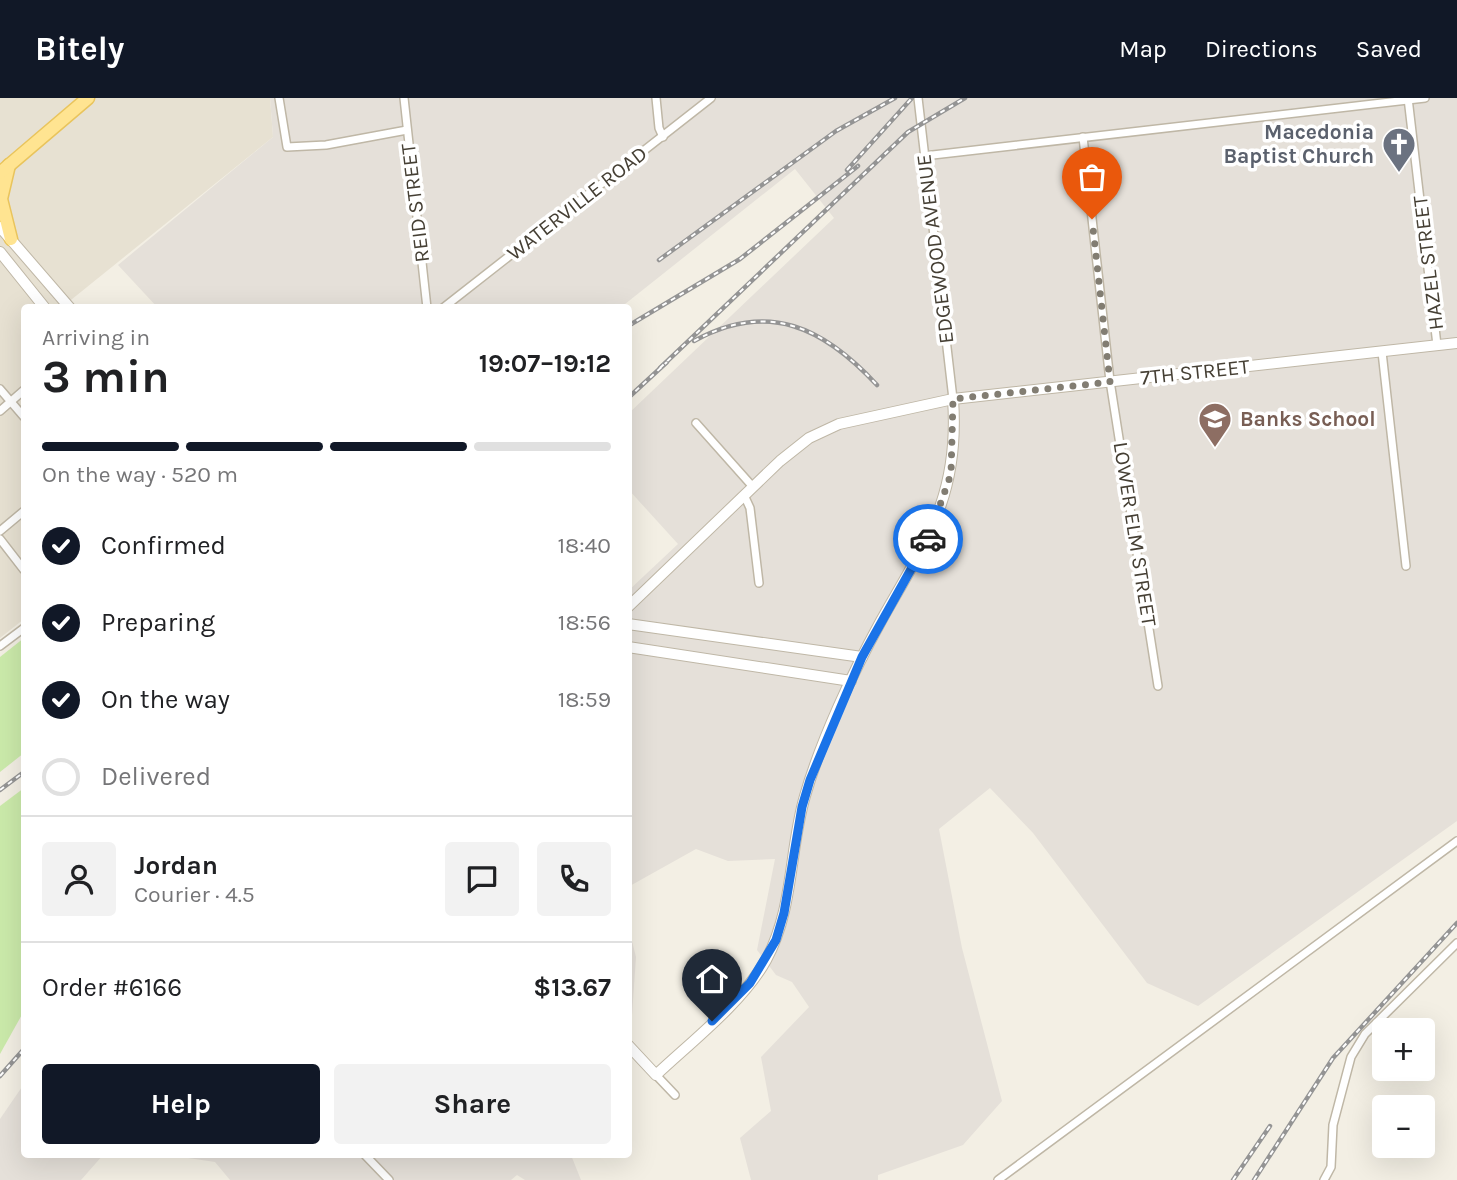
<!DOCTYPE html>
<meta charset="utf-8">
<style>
:root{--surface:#fff;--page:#f2f2f2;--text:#202124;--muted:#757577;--line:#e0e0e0;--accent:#111827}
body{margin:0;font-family:Karla,sans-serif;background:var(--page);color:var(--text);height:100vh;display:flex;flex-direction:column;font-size:26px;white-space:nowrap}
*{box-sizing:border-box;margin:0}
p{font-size:23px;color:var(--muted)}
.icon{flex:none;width:38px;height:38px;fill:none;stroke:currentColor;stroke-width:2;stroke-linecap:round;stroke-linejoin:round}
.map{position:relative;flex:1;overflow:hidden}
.side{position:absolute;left:21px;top:206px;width:611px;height:854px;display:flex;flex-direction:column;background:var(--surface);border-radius:7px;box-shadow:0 7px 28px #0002}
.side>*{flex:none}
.controls{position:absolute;left:1372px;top:920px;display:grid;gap:14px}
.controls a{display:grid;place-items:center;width:63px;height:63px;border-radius:7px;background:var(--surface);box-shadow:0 7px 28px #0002;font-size:35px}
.pin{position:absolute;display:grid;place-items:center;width:60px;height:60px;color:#fff;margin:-72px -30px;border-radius:50% 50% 50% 0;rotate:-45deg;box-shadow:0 0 7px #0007}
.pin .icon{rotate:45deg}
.courier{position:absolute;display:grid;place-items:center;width:70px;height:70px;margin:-35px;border:5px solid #1a73e8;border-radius:50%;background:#fff;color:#222;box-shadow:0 2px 9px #0007}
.overview em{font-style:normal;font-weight:700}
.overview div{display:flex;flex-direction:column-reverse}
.overview{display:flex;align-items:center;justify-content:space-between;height:119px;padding:0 21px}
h1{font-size:46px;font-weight:700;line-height:52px}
.bar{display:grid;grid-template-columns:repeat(4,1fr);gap:10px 7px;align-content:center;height:84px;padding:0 21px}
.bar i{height:9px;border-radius:5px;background:var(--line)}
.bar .active{background:var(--accent)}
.bar p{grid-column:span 4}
.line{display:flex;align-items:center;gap:18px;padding:0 21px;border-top:2px solid var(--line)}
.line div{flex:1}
.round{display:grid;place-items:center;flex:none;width:74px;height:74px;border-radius:7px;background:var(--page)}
ol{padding:0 21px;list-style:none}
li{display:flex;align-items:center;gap:21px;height:77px}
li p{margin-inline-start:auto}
li .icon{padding:7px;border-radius:50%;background:var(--accent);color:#fff;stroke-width:4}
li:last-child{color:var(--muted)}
li i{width:38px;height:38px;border:4px solid var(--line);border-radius:50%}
.primary-button{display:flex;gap:14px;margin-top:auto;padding:14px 21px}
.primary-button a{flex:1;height:80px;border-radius:7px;background:var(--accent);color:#fff;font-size:28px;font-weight:700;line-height:80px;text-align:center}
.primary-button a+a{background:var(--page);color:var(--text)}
header{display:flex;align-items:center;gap:42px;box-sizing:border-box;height:98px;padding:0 35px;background:var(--accent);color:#fff}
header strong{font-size:33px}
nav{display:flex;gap:38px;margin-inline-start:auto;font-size:24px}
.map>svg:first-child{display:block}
.residential{fill:#e7e1d2}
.industrial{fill:#e5e0d9}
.green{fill:#cbeaaa}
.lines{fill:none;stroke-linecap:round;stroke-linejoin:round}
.minor-casing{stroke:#bfb7a6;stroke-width:10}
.tertiary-casing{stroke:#bfb7a6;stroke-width:12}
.primary-casing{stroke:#e9c45c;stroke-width:15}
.minor{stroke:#fff;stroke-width:7}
.tertiary{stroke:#fff;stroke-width:10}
.primary{stroke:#ffe491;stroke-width:12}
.rail-casing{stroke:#949494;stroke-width:4.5}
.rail{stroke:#fff;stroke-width:2;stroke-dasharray:5;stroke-linecap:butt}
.done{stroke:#827d72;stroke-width:7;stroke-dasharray:0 12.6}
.route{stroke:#1a73e8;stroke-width:9}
.labels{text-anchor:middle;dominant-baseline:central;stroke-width:7;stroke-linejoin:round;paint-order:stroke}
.worship-label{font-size:21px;font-weight:bold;fill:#5b616d;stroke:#fff;text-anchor:end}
.street-label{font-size:21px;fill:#453f34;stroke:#fff}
.education-label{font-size:21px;font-weight:bold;fill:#785e54;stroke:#fff;text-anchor:start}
</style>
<header>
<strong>Bitely</strong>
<nav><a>Map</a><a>Directions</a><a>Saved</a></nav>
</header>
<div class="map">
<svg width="1457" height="1082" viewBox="0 0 1457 1082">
<rect width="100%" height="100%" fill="#f3efe4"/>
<!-- residential -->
<path class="residential" d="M0 0H270L273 39 61 210H24V521L0 540Z"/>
<!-- industrial -->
<g class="industrial">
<path d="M270 0H1457V723L1198 908 1147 885 1033 735 990 690 939 731 962 850 1002 1003 963 1047 878 1077V1082H751L740 1040 771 1013 761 959 809 909 792 884 776 877 757 852 775 761 728 763 696 751 628 789V493L678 446 628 391V316L834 120 795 71 620 210H158L118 167 273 39Z"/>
<path d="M628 827 636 859 631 932 628 935Z"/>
<path d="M24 986V1057H103L81 1082H0V1021Z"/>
<path d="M168 1057H571L581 1082H525L517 1077 511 1082H230L215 1064Z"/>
</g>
<!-- green -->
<g class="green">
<path d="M24 540V655L0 674V559Z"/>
<path d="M24 690V913L0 956V708Z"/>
</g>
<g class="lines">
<defs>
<g id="minor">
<path d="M279 0 287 49 326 47 407 32"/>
<path d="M404 0 427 210"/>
<path d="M656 0 659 30 663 39"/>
<path d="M918 0 953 301"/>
<path d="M1408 0 1437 247"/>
<path d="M1083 39 1110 283 1158 588"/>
<path d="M924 58 1425 0"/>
<path d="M443 210 711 0"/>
<path d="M1382 254 1406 468"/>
<path d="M0 291 24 319"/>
<path d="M0 313 24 292"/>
<path d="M696 325 753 389"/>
<path d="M744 397 750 410 759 485"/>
<path d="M0 433 24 413"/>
<path d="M0 441 24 472"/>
<path d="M0 548 24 530"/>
<path d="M656 977 675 997"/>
<path d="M365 1057 389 1082"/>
<path d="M998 1082 1457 743"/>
<path d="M1324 1082 1331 1069 1333 1027 1351 959 1365 936 1457 845"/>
</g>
<g id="tertiary">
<path d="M0 129 70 210"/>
<path d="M0 154 45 210"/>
<path d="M628 509 780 363 809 340 839 326 953 301 1457 245"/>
<path d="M628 526 862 559"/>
<path d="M628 549 851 583"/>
<path d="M628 947 656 977C691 944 743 904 766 862 794 811 789 752 805 698 821 642 853 574 881 523 926 443 960 398 953 301"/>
</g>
<g id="primary">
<path d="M9 67 1 101 11 141"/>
<path d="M0 75 88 0"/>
</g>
</defs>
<!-- minor casing -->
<use href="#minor" class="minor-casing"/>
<!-- tertiary casing -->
<use href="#tertiary" class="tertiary-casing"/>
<!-- primary casing -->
<use href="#primary" class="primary-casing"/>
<!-- minor -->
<use href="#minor" class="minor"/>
<!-- tertiary -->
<use href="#tertiary" class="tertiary"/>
<!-- primary -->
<use href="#primary" class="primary"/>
<defs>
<g id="rail">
<path d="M847 72 912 0"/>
<path d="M659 162 836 33 895 0"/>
<path d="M628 228 740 161 858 68"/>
<path d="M694 243C769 202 824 230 877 287"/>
<path d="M660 270 908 34 965 0"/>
<path d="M628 300 667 264"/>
<path d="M0 692 24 674"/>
<path d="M0 978 24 951"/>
<path d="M1233 1082 1270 1028"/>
<path d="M1254 1082 1333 960 1457 825"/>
</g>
</defs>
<!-- rail casing -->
<use href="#rail" class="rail-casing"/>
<!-- rail -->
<use href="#rail" class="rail"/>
</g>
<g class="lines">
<!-- done -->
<path class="done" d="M928 441 951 376 953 301 1110 284 1092 121"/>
<!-- route -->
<path class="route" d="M712 923 750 885 776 842 784 815 802 709 810 682 862 559 928 441"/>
</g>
<!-- icons -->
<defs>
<symbol id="church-pin" viewBox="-11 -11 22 30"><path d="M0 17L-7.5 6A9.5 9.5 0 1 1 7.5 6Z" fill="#6b7280" stroke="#fff"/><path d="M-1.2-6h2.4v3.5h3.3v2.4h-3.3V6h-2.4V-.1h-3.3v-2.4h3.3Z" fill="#fff"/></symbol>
<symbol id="school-pin" viewBox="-11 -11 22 30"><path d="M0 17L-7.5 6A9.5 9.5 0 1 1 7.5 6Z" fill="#8d6e63" stroke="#fff"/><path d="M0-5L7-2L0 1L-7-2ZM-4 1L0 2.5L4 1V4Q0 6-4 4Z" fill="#fff"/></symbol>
</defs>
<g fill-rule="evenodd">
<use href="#church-pin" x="1380" y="27" width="38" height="52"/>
<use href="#school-pin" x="1196" y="302" width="38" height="52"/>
</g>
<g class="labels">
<!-- worship labels -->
<g class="worship-label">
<text x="1374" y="34">Macedonia<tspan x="1374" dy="24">Baptist Church</tspan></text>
</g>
<!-- street labels -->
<g class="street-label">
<text transform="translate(415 105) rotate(-97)">REID STREET</text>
<text transform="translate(577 105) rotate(-38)">WATERVILLE ROAD</text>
<text transform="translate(935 151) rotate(-97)">EDGEWOOD AVENUE</text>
<text transform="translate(1428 165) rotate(-97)">HAZEL STREET</text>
<text transform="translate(1195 274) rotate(-6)">7TH STREET</text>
<text transform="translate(1135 436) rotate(81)">LOWER ELM STREET</text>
</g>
<!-- education labels -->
<g class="education-label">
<text x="1240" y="321">Banks School</text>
</g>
</g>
</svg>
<div class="controls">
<a>+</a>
<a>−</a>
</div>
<div class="pin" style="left:1092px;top:121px;background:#ea580c"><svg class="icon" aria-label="bag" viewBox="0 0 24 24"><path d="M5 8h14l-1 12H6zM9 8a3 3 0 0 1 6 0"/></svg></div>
<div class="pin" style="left:712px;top:923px;background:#1f2937"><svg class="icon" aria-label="home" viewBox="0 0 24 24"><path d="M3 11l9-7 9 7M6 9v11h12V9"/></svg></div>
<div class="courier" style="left:928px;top:441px"><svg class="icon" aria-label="car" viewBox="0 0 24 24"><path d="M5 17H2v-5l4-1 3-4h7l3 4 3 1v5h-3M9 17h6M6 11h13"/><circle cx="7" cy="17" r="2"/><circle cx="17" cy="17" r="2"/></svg></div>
<section class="side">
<div class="overview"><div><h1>3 min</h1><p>Arriving in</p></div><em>19:07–19:12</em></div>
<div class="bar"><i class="active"></i><i class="active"></i><i class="active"></i><i></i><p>On the way · 520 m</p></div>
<ol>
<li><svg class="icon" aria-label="check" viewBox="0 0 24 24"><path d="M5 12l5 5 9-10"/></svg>Confirmed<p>18:40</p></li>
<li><svg class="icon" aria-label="check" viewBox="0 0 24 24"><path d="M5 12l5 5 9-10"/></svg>Preparing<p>18:56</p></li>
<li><svg class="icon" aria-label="check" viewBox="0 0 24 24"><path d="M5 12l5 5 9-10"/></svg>On the way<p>18:59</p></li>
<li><i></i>Delivered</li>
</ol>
<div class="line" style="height:126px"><a class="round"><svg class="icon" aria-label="person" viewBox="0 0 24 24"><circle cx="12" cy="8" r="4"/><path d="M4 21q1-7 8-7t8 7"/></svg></a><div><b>Jordan</b><p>Courier · 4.5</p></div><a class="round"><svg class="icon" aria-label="chat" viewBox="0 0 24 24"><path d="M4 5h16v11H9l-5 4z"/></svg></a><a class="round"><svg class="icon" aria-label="phone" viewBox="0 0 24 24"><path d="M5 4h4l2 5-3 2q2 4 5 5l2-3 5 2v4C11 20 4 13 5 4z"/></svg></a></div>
<div class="line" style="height:91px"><div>Order #6166</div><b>$13.67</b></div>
<div class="primary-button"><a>Help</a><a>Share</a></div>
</section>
</div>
